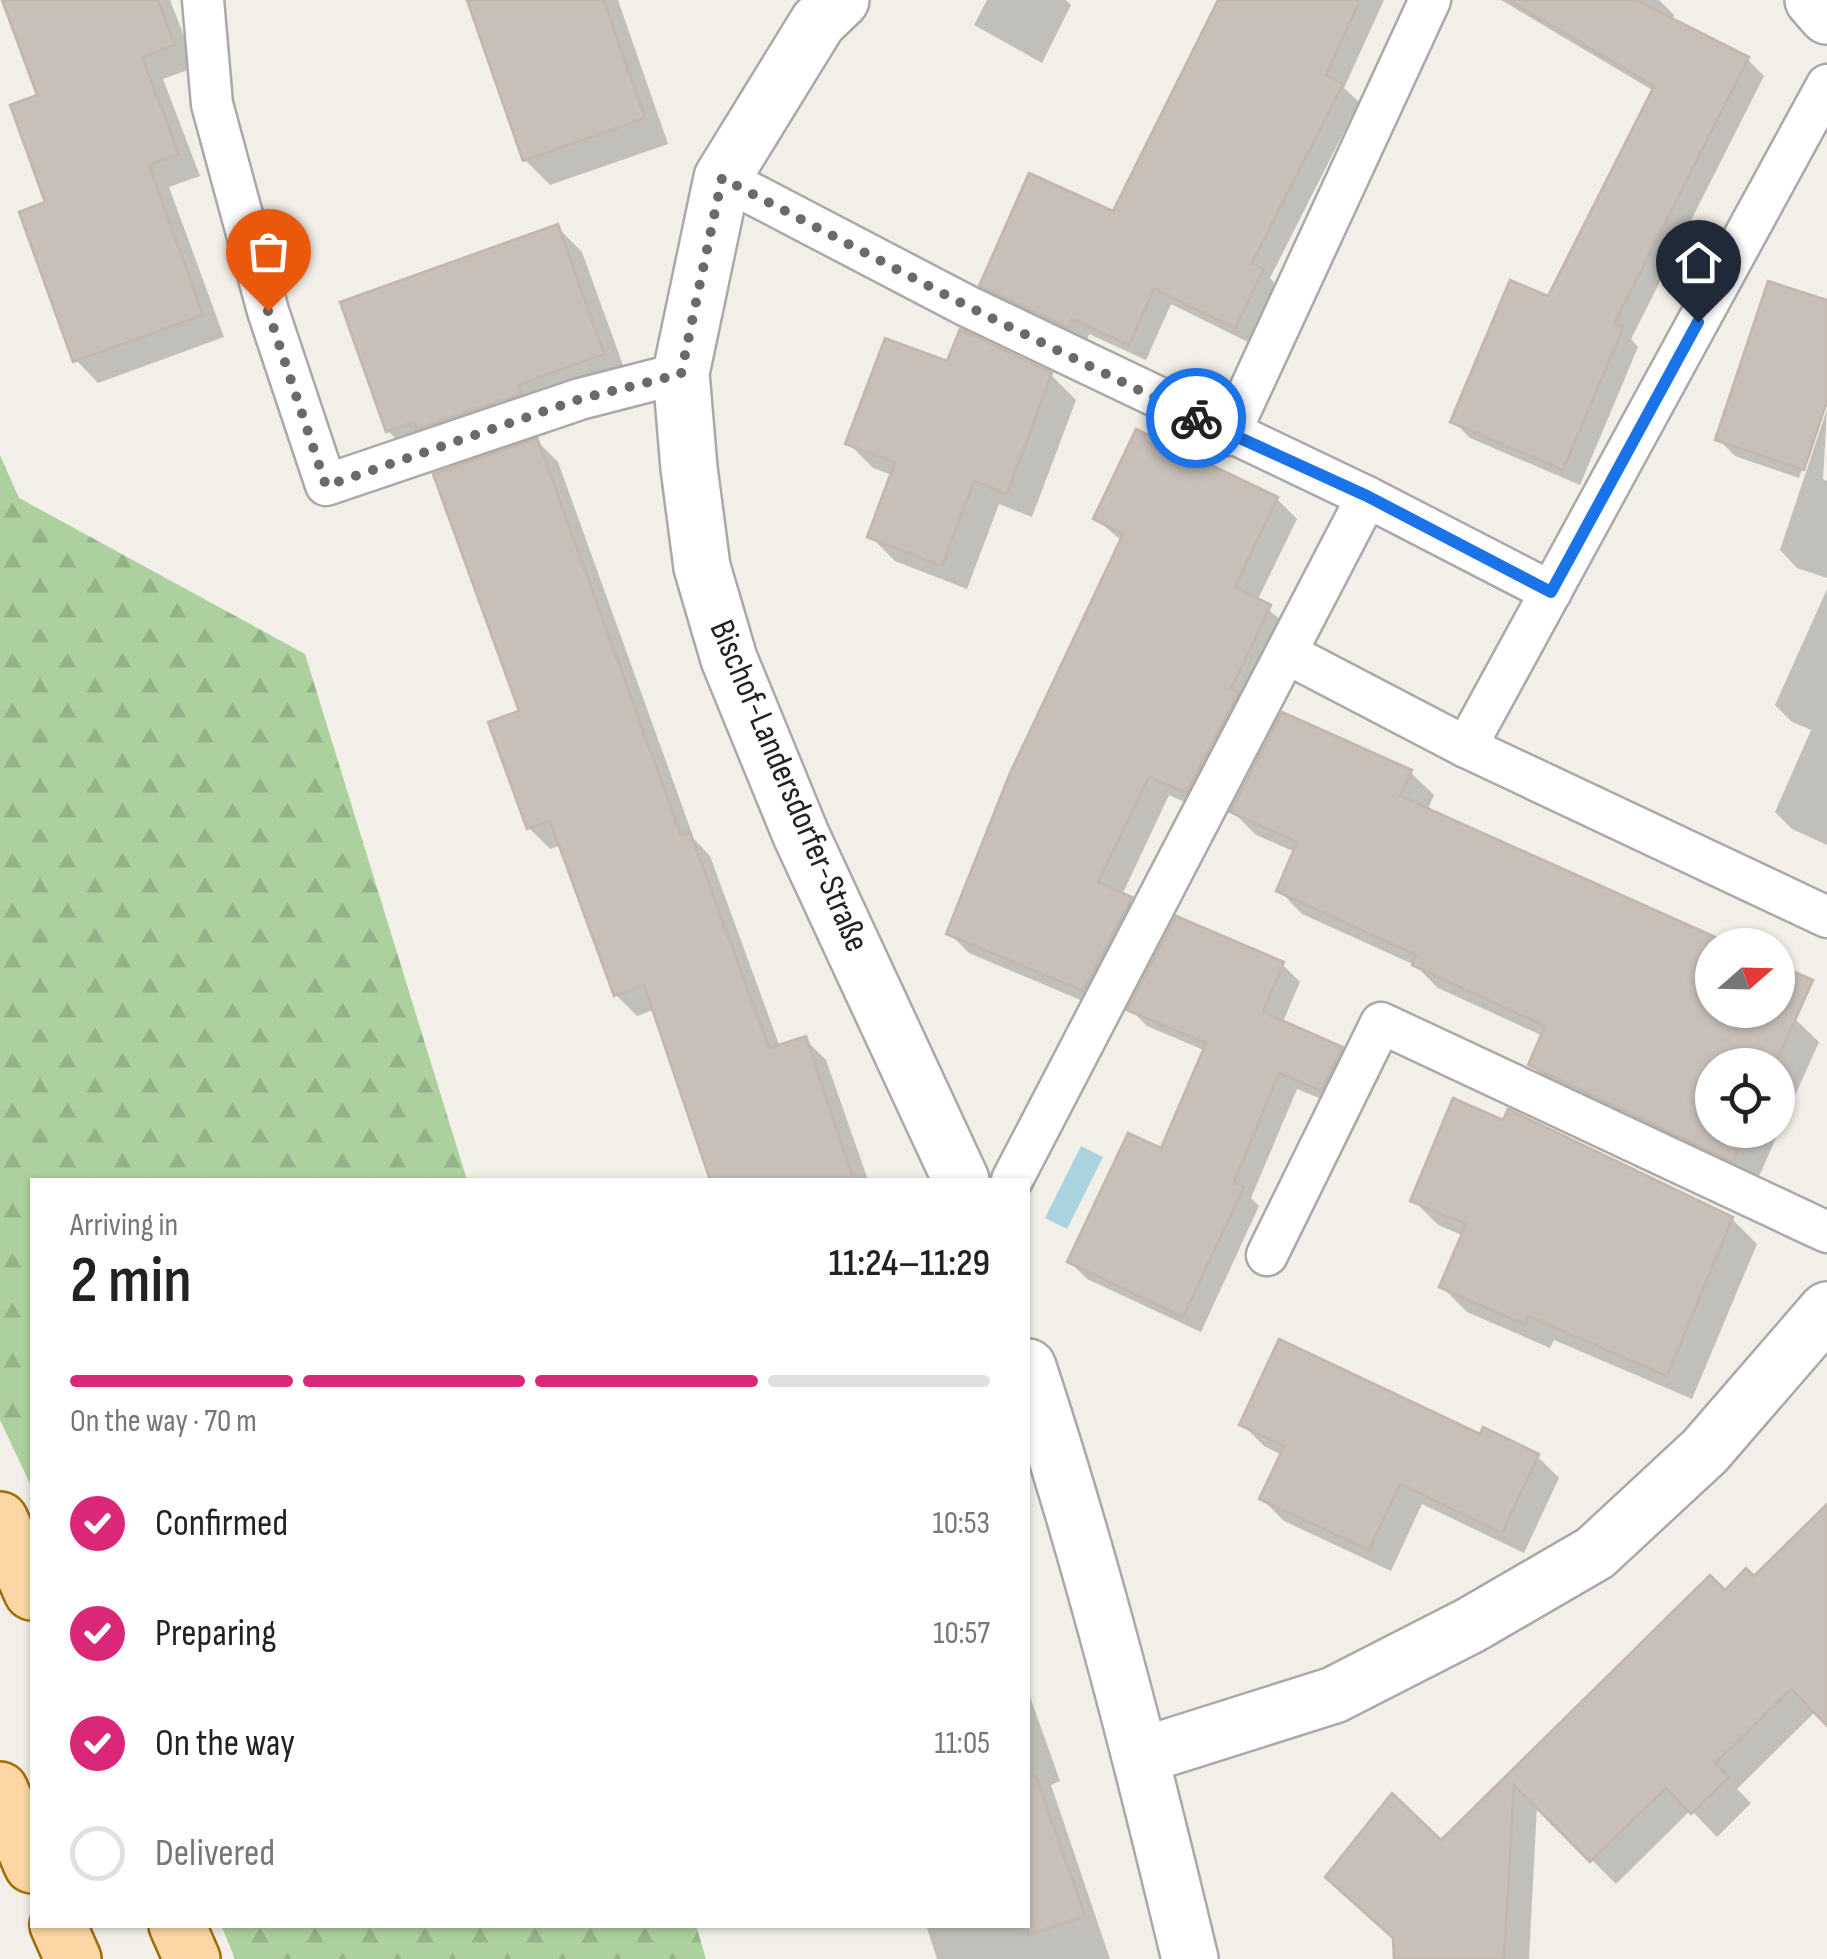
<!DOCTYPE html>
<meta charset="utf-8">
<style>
:root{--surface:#fff;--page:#f2f2f2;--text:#222;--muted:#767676;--line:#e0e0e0;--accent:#db2777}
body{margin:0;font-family:"Sofia Sans Condensed",sans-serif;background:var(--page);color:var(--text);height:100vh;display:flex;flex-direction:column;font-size:38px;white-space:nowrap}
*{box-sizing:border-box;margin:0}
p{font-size:32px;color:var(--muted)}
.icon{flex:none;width:55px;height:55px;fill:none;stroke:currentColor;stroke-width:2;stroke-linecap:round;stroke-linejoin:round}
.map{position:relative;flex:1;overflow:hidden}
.sheet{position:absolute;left:30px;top:1178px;width:1000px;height:750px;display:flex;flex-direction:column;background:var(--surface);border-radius:0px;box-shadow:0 2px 8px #0004}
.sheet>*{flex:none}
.needle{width:65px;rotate:70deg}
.tools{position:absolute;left:1695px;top:928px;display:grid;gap:20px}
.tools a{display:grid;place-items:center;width:100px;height:100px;border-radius:50%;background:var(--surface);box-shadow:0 2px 8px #0004;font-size:50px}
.pin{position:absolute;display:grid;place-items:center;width:85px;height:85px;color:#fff;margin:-102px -42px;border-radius:50% 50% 50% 0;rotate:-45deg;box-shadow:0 0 10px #0007}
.pin .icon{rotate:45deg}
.courier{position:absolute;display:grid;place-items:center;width:100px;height:100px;margin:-50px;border:8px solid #1a73e8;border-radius:50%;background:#fff;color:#222;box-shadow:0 2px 12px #0007}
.summary em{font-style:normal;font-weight:600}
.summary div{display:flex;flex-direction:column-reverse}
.summary{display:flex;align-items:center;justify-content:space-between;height:170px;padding:0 40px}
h1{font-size:65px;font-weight:600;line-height:75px}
.bar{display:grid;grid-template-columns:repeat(4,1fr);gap:15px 10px;align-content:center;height:120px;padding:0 40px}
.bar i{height:12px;border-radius:8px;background:var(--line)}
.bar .active{background:var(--accent)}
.bar p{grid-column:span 4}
ol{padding:0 40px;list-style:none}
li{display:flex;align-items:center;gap:30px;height:110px}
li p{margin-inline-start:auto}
li .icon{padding:10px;border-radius:50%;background:var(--accent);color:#fff;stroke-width:4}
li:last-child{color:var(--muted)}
li i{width:55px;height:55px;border:5px solid var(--line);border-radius:50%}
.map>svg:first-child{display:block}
.forest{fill:url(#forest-firs)}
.water{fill:#aad3df}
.shadow{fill:#0003;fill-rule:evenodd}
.building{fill:#c7bfb8;stroke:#c4b6ab;stroke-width:2.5}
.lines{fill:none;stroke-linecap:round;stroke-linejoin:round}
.lane-casing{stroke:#a9a9a9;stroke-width:45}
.street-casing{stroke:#a9a9a9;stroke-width:60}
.primary-casing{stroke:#a06b00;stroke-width:60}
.lane{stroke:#fff;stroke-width:40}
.street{stroke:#fff;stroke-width:55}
.primary{stroke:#fcd6a4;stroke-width:55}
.done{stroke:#6b6a68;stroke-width:10;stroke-dasharray:0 18}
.route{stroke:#1a73e8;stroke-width:12}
.labels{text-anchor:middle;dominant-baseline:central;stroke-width:8;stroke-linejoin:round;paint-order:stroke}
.street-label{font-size:35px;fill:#222;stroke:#fff}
</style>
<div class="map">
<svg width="1827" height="1959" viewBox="0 0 1827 1959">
<defs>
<pattern id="forest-firs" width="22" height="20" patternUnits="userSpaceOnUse" patternTransform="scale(2.5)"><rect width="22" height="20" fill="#add19e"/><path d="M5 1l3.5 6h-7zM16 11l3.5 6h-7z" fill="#95b388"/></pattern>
</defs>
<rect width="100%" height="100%" fill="#f2efe9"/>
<!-- forest -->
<g class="forest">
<path d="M0 455 19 498 305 654 467 1180H32V1488L0 1420Z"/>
<path d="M221 1925H696L706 1959H235Z"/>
</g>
<!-- water -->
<path class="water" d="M1081 1146 1103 1157 1067 1229 1045 1218Z"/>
<!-- shadow -->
<g class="shadow">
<path d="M5 0H170L196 67 163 79 200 176 169 187 224 337 98 383 76 360 48 204 40 97Z"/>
<path d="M491 0H618L668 144 550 185 525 160Z"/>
<path d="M987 0H1066L1071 5 1042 63 974 25Z"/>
<path d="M1281 0H1384L1344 88 1359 102 1270 278 1279 288 1252 344 1171 304 1146 360 1089 334 1086 343 999 302 982 285 1114 214Z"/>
<path d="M1501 0H1659L1674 15 1671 21 1747 59 1764 76 1631 339 1638 347 1580 485 1470 438 1453 421 1549 299 1654 91Z"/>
<path d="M557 227 582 252 628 379 413 456 388 431Z"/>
<path d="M1827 303V393L1799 478 1735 456 1718 439Z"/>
<path d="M948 364 1051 375 1076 400 1032 517 999 504 967 589 895 561 870 536 892 475 873 468 848 443Z"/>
<path d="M1827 409 1823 479 1827 481V578L1797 568 1780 550Z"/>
<path d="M537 441 558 462 694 839 710 856 780 1047 805 1039 826 1060 868 1180H712L655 1009 637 1016 616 995 561 845 550 849 529 828 523 713Z"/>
<path d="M1277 499 1297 519 1257 601 1290 627 1207 812 1169 795 1122 895 1151 919 1104 1010 969 953 949 933 1123 542 1096 519Z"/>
<path d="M1827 589V845L1792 829 1775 812 1811 730 1792 722 1775 705Z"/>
<path d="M1410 772 1434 795 1427 811 1727 945H1712V1010H1778L1779 968 1795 1019 1819 1042 1756 1183 1554 1088 1531 1065 1543 1036 1438 988 1415 965 1302 914 1279 890 1295 852 1256 835 1233 812ZM1712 1065H1778V1130H1712Z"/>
<path d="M1283 965 1300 982 1282 1024 1341 1049 1358 1067 1339 1106 1297 1089 1251 1198 1259 1206 1201 1332 1087 1279 1070 1262 1162 1152 1206 1051 1147 1026 1130 1009Z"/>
<path d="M1413 1200 1732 1219 1757 1244 1692 1399 1554 1340 1550 1348 1467 1312 1442 1287 1464 1236 1438 1225Z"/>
<path d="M1242 1424 1481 1437 1537 1456 1559 1478 1524 1553 1422 1504 1391 1571 1284 1521 1262 1499 1282 1455 1264 1446Z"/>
<path d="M1827 1508V1722L1816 1711 1737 1789 1751 1803 1717 1837 1691 1810 1616 1884 1537 1805 1529 1959H1396L1441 1843 1725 1593 1754 1580Z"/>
<path d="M1028 1691 1060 1781 1051 1785 1110 1959H937L926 1925H1028Z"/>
</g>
<!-- building -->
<g class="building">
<path d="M2 0H158L175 45 142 57 179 154 149 165 203 315 73 362 19 212 45 202 10 105 37 95Z"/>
<path d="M467 0H604L645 118 523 161Z"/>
<path d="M1218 0H1360L1326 75 1343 84 1252 263 1264 269 1235 328 1154 289 1129 345 1072 319 1069 328 979 286 1029 173 1113 211Z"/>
<path d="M1508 0H1636L1749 57 1614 324 1623 328 1563 470 1450 422 1510 280 1548 296 1654 86Z"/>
<path d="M558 224 604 354 518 385 521 394 417 429 414 422 386 432 340 302Z"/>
<path d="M1768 281 1827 300V401L1804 470 1715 440Z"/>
<path d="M960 329 1052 373 1007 494 974 481 942 566 867 537 895 462 845 444 885 338 947 361Z"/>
<path d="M1136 429 1278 497 1235 587 1271 605 1231 689 1239 692 1186 793 1149 777 1098 882 1132 897 1083 991 946 934 1010 773 1123 534 1093 519Z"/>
<path d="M537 438 681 835 690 832 769 1048 806 1036 854 1180H710L644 985 614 996 550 821 527 829 488 722 519 711 433 474Z"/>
<path d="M1282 712 1412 770 1400 796 1733 945H1712V1010H1778V965L1813 980 1775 1065H1712V1130H1747L1733 1162 1528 1065 1545 1026 1412 965 1416 955 1276 891 1297 842 1230 812Z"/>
<path d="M1176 916 1284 962 1263 1012 1343 1047 1321 1091 1279 1073 1234 1182 1244 1187 1183 1317 1067 1262 1128 1133 1161 1148 1206 1043 1127 1010Z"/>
<path d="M1453 1098 1503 1120 1508 1109 1733 1217 1667 1376 1528 1316 1525 1325 1439 1287 1466 1224 1410 1201Z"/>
<path d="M1279 1339 1480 1434 1483 1427 1539 1454 1502 1533 1400 1484 1369 1550 1259 1499 1284 1446 1239 1425Z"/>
<path d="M1827 1504V1726L1791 1689 1715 1763 1729 1777 1691 1814 1666 1788 1590 1862 1514 1785 1504 1959H1394L1393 1938 1325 1877 1392 1793 1441 1840 1710 1575 1725 1590 1746 1568 1754 1576Z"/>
<path d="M1036 1776 1085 1916 1028 1935V1777Z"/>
</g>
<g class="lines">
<defs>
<g id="lane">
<path d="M203 0 212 104 268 311 326 485 580 399 681 373"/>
<path d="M722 178 967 306 1367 497 1551 592"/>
<path d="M1229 435 1430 0"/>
<path d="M1286 653 1466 747 1827 917"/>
<path d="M1466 747 1827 85"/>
<path d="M1012 1180 1367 497"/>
<path d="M1267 1255 1381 1023 1827 1232"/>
</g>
<g id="street">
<path d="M841 0 818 22 722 178 681 373 689 468 702 567 729 659 801 835 961 1180"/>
<path d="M1813 0 1827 16"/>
<path d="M1028 1367C1092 1561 1142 1759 1190 1959"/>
<path d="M1141 1756 1334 1695 1471 1625 1595 1553 1705 1451 1827 1310"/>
</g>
<g id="primary">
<path d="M0 1520 32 1592"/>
<path d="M0 1790 32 1865"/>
<path d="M58 1925 73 1959"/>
<path d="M177 1925 192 1959"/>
</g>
</defs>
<!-- lane casing -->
<use href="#lane" class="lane-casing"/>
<!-- street casing -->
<use href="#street" class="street-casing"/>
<!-- primary casing -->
<use href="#primary" class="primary-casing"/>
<!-- lane -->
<use href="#lane" class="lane"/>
<!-- street -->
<use href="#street" class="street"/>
<!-- primary -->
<use href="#primary" class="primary"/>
</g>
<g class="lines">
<!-- done -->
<path class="done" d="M268 311 326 486 580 399 681 374 722 178 967 306 1196 418"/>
<!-- route -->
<path class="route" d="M1196 418 1367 496 1551 592 1698 322"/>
</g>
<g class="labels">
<!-- street labels -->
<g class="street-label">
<text transform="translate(789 786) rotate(67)">Bischof-Landersdorfer-Straße</text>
</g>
</g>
</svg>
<div class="tools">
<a><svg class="needle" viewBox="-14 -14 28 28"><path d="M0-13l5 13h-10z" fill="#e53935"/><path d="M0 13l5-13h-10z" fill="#767676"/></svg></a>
<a><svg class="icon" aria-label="locate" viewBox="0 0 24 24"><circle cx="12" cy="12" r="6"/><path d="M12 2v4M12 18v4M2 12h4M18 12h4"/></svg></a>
</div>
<div class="pin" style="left:268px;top:311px;background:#ea580c"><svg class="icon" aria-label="bag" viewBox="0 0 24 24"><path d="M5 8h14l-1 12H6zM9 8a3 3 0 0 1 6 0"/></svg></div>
<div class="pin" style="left:1698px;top:322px;background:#1f2937"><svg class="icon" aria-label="home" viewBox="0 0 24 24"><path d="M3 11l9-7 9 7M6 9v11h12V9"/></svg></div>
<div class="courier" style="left:1196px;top:418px"><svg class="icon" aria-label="bike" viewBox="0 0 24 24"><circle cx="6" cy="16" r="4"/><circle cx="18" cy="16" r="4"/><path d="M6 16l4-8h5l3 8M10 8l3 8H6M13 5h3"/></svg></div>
<section class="sheet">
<div class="summary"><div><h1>2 min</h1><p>Arriving in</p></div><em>11:24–11:29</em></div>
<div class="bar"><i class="active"></i><i class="active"></i><i class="active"></i><i></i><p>On the way · 70 m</p></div>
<ol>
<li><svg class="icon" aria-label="check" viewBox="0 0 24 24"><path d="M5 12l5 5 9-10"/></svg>Confirmed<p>10:53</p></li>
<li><svg class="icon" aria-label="check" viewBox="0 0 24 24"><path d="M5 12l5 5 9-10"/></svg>Preparing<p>10:57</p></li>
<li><svg class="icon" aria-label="check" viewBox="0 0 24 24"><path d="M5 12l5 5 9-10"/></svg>On the way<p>11:05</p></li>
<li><i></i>Delivered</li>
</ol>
</section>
</div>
